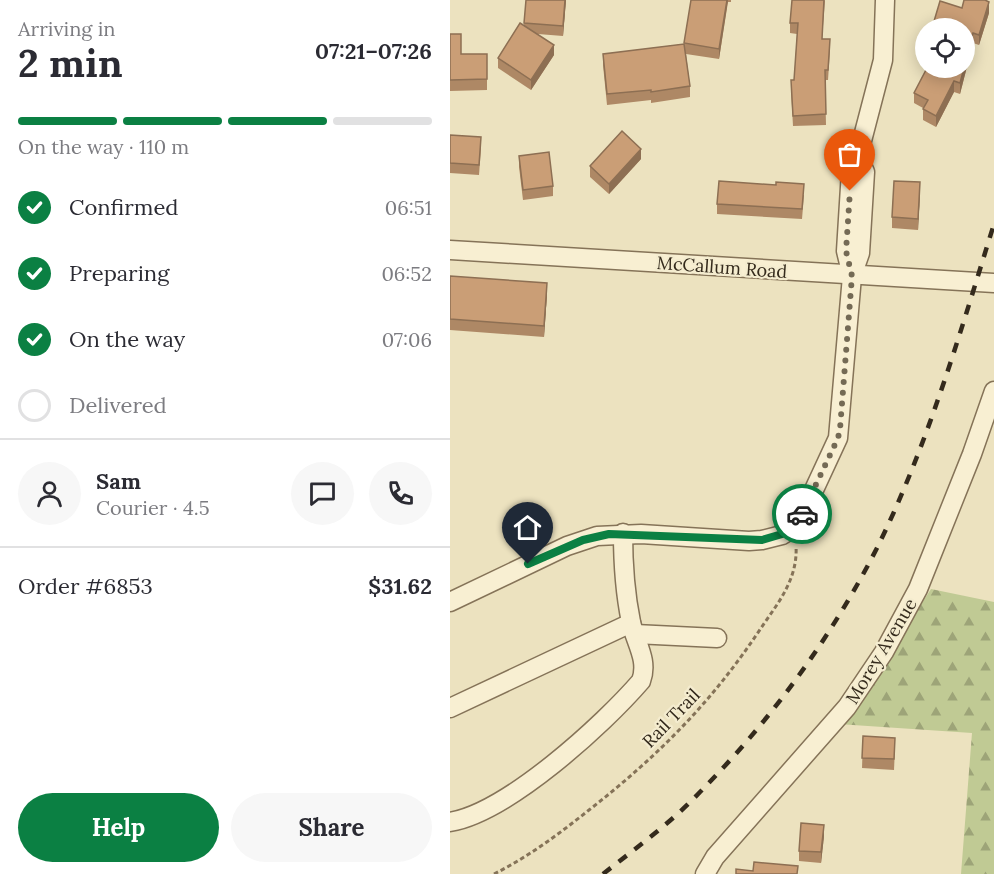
<!DOCTYPE html>
<meta charset="utf-8">
<style>
:root{--surface:#fff;--page:#f7f7f7;--text:#2b2b33;--muted:#7c7c81;--line:#e1e1e2;--accent:#0b8043}
body{margin:0;font-family:Lora,serif;background:var(--page);color:var(--text);height:100vh;display:flex;flex-direction:column;font-size:22px;white-space:nowrap}
*{box-sizing:border-box;margin:0}
p{font-size:20px;color:var(--muted)}
.icon{flex:none;width:33px;height:33px;fill:none;stroke:currentColor;stroke-width:2;stroke-linecap:round;stroke-linejoin:round}
.map{position:relative;flex:1;overflow:hidden}
.sheet{display:flex;flex-direction:column;background:var(--surface);width:450px}
.sheet>*{flex:none}
.buttons{position:absolute;left:465px;top:18px;display:grid;gap:12px}
.buttons a{display:grid;place-items:center;width:60px;height:60px;border-radius:50%;background:var(--surface);box-shadow:0 3px 15px #0003;font-size:30px}
.pin{position:absolute;display:grid;place-items:center;width:51px;height:51px;color:#fff;margin:-62px -26px;border-radius:50% 50% 50% 0;rotate:-45deg;box-shadow:0 0 6px #0007}
.pin .icon{rotate:45deg}
.courier{position:absolute;display:grid;place-items:center;width:60px;height:60px;margin:-30px;border:4px solid #0b8043;border-radius:50%;background:#fff;color:#222;box-shadow:0 2px 8px #0007}
.headline em{font-style:normal;font-weight:800}
.headline div{display:flex;flex-direction:column-reverse}
.headline{display:flex;align-items:center;justify-content:space-between;height:102px;padding:0 18px}
h1{font-size:39px;font-weight:800;line-height:45px}
.bar{display:grid;grid-template-columns:repeat(4,1fr);gap:9px 6px;align-content:center;height:72px;padding:0 18px}
.bar i{height:8px;border-radius:4px;background:var(--line)}
.bar .selected{background:var(--accent)}
.bar p{grid-column:span 4}
.line{display:flex;align-items:center;gap:15px;padding:0 18px;border-top:2px solid var(--line)}
.line div{flex:1}
.round{display:grid;place-items:center;flex:none;width:63px;height:63px;border-radius:32px;background:var(--page)}
ol{padding:0 18px;list-style:none}
li{display:flex;align-items:center;gap:18px;height:66px}
li p{margin-inline-start:auto}
li .icon{padding:6px;border-radius:50%;background:var(--accent);color:#fff;stroke-width:4}
li:last-child{color:var(--muted)}
li i{width:33px;height:33px;border:3px solid var(--line);border-radius:50%}
.primary-button{display:flex;gap:12px;margin-top:auto;padding:12px 18px}
.primary-button a{flex:1;height:69px;border-radius:36px;background:var(--accent);color:#fff;font-size:24px;font-weight:800;line-height:69px;text-align:center}
.primary-button a+a{background:var(--page);color:var(--text)}
main{display:flex;flex:1;min-height:0}
.map>svg:first-child{display:block}
.forest{fill:url(#forest-firs)}
.lines{fill:none;stroke-linecap:round;stroke-linejoin:round}
.minor-casing{stroke:#857358;stroke-width:21}
.path{stroke:#857358;stroke-width:3;stroke-dasharray:4.5 3;stroke-linecap:butt}
.minor{stroke:#f8efd2;stroke-width:18}
.rail{stroke:#342a1c;stroke-width:4.5;stroke-dasharray:10 10;stroke-linecap:butt}
.wall{fill:#ae8865}
.shaded-wall{fill:#8d6f53}
.building{fill:#ca9e76;stroke:#8d6f53;stroke-width:1.5}
.done{stroke:#746a55;stroke-width:6;stroke-dasharray:0 10.8}
.route{stroke:#0b8043;stroke-width:8}
.labels{text-anchor:middle;dominant-baseline:central;stroke-width:4.5;stroke-linejoin:round;paint-order:stroke}
.street-label{font-size:18px;fill:#342a1c;stroke:#f4eccf}
</style>
<main>
<section class="sheet">
<div class="headline"><div><h1>2 min</h1><p>Arriving in</p></div><em>07:21–07:26</em></div>
<div class="bar"><i class="selected"></i><i class="selected"></i><i class="selected"></i><i></i><p>On the way · 110 m</p></div>
<ol>
<li><svg class="icon" aria-label="check" viewBox="0 0 24 24"><path d="M5 12l5 5 9-10"/></svg>Confirmed<p>06:51</p></li>
<li><svg class="icon" aria-label="check" viewBox="0 0 24 24"><path d="M5 12l5 5 9-10"/></svg>Preparing<p>06:52</p></li>
<li><svg class="icon" aria-label="check" viewBox="0 0 24 24"><path d="M5 12l5 5 9-10"/></svg>On the way<p>07:06</p></li>
<li><i></i>Delivered</li>
</ol>
<div class="line" style="height:108px"><a class="round"><svg class="icon" aria-label="person" viewBox="0 0 24 24"><circle cx="12" cy="8" r="4"/><path d="M4 21q1-7 8-7t8 7"/></svg></a><div><b>Sam</b><p>Courier · 4.5</p></div><a class="round"><svg class="icon" aria-label="chat" viewBox="0 0 24 24"><path d="M4 5h16v11H9l-5 4z"/></svg></a><a class="round"><svg class="icon" aria-label="phone" viewBox="0 0 24 24"><path d="M5 4h4l2 5-3 2q2 4 5 5l2-3 5 2v4C11 20 4 13 5 4z"/></svg></a></div>
<div class="line" style="height:78px"><div>Order #6853</div><b>$31.62</b></div>
<div class="primary-button"><a>Help</a><a>Share</a></div>
</section>
<div class="map">
<svg width="544" height="874" viewBox="0 0 544 874">
<defs>
<pattern id="forest-firs" width="22" height="20" patternUnits="userSpaceOnUse" patternTransform="scale(1.5)"><rect width="22" height="20" fill="#c0ca94"/><path d="M5 1l3.5 6h-7zM16 11l3.5 6h-7z" fill="#9da478"/></pattern>
</defs>
<rect width="100%" height="100%" fill="#ece2bf"/>
<!-- forest -->
<path class="forest" d="M481 589 544 602V874H511L522 733 388 724 439 653Z"/>
<g class="lines">
<defs>
<g id="minor">
<path d="M408 156 433 60 435 0"/>
<path d="M0 250 544 283"/>
<path d="M0 602 117 546 147 536 191 534 299 541 312 540 332 535 345 527 350 520 388 438 402 276 410 253 415 172 408 156 401 171 396 251 402 276"/>
<path d="M185 634 267 638"/>
<path d="M0 708 181 623"/>
<path d="M0 822C58 812 153 725 191 681 199 660 185 642 181 622 175 593 173 562 173 533"/>
<path d="M255 874 265 857 397 707 434 652 468 589 522 454 544 391"/>
</g>
</defs>
<!-- minor casing -->
<use href="#minor" class="minor-casing"/>
<!-- path -->
<path class="path" d="M44 874C78 857 109 834 139 810 208 756 262 702 311 628 328 603 348 579 346 546"/>
<!-- minor -->
<use href="#minor" class="minor"/>
<!-- rail -->
<path class="rail" d="M153 874C186 848 221 823 250 792 321 720 381 638 427 548 478 445 510 333 544 224"/>
</g>
<!-- wall -->
<g class="wall">
<path d="M76 0H116L113 36 88 34 104 55 81 90 48 68V58L74 25Z"/>
<path d="M241 0H281V2H278L269 59 236 54 240 86V97L201 103V100L157 105 153 65V54L234 44Z"/>
<path d="M375 0 372 39 380 50 378 80H375L376 125 343 126 341 90 344 80 347 34 340 33V23Z"/>
<path d="M536 1 539 13 529 45 523 43 510 94 504 92 486 127 473 120V108L464 103V93L512 8Z"/>
<path d="M0 34 11 54H37V90L0 91Z"/>
<path d="M0 135 31 148 29 175 0 173Z"/>
<path d="M69 156 103 186V196L73 200 69 167Z"/>
<path d="M191 159 159 194 140 177V166Z"/>
<path d="M470 193 468 230 442 228V217Z"/>
<path d="M354 195 352 219 267 214V204Z"/>
<path d="M0 276 97 294 94 337 0 330Z"/>
<path d="M413 736 445 748 444 770 412 768Z"/>
<path d="M374 836 371 863 349 861V851Z"/>
</g>
<!-- shaded-wall -->
<g class="shaded-wall">
<path d="M115 0H116L113 36V26Z"/>
<path d="M277 0H278L269 59V49Z"/>
<path d="M539 2V13L529 45V35Z"/>
<path d="M523 33V43L510 94V83Z"/>
<path d="M104 45V55L81 90V80Z"/>
<path d="M504 81V92L486 127V116Z"/>
<path d="M191 149V159L159 194V184Z"/>
<path d="M470 182V193L468 230V219Z"/>
<path d="M97 283V294L94 337V326Z"/>
<path d="M374 825V836L371 863V852Z"/>
</g>
<!-- building -->
<g class="building">
<path d="M76 0H115L113 26 74 23Z"/>
<path d="M241 0H277L269 49 234 43Z"/>
<path d="M342 0H374L372 39H380L378 70H375L376 114 343 116 341 80H344L348 23H340Z"/>
<path d="M514 0H535L539 2 529 35 523 33 514 66V28H482L490 1 512 8Z"/>
<path d="M70 23 104 45 81 80 48 58Z"/>
<path d="M0 34H11V54H37V79L0 80Z"/>
<path d="M234 44 240 86 201 92V90L157 94 153 54Z"/>
<path d="M477 68H514L510 83 504 81 486 116 473 109 478 100 464 93Z"/>
<path d="M172 131 191 149 159 184 140 166Z"/>
<path d="M0 135 31 137 29 165 0 163Z"/>
<path d="M99 152 103 186 73 190 69 156Z"/>
<path d="M269 181 326 185V182L354 184 352 209 267 204Z"/>
<path d="M444 181 470 182 468 219 442 217Z"/>
<path d="M0 276 97 283 94 326 0 319Z"/>
<path d="M413 736 445 738 444 759 412 758Z"/>
<path d="M351 823 374 825 371 852 349 851Z"/>
<path d="M304 862 348 866 347 874H286V869L303 871Z"/>
</g>
<g class="lines">
<!-- done -->
<path class="done" d="M352 514 388 438 390 429 402 276 396 251 400 191"/>
<!-- route -->
<path class="route" d="M78 564 133 540 159 534 312 540 339 532 350 520 352 514"/>
</g>
<g class="labels">
<!-- street labels -->
<g class="street-label">
<text transform="translate(272 267) rotate(4)">McCallum Road</text>
<text transform="translate(431 651) rotate(-59)">Morey Avenue</text>
<text transform="translate(221 718) rotate(-46)">Rail Trail</text>
</g>
</g>
</svg>
<div class="buttons">
<a><svg class="icon" aria-label="locate" viewBox="0 0 24 24"><circle cx="12" cy="12" r="6"/><path d="M12 2v4M12 18v4M2 12h4M18 12h4"/></svg></a>
</div>
<div class="pin" style="left:400px;top:191px;background:#ea580c"><svg class="icon" aria-label="bag" viewBox="0 0 24 24"><path d="M5 8h14l-1 12H6zM9 8a3 3 0 0 1 6 0"/></svg></div>
<div class="pin" style="left:78px;top:564px;background:#1f2937"><svg class="icon" aria-label="home" viewBox="0 0 24 24"><path d="M3 11l9-7 9 7M6 9v11h12V9"/></svg></div>
<div class="courier" style="left:352px;top:514px"><svg class="icon" aria-label="car" viewBox="0 0 24 24"><path d="M5 17H2v-5l4-1 3-4h7l3 4 3 1v5h-3M9 17h6M6 11h13"/><circle cx="7" cy="17" r="2"/><circle cx="17" cy="17" r="2"/></svg></div>
</div>
</main>
